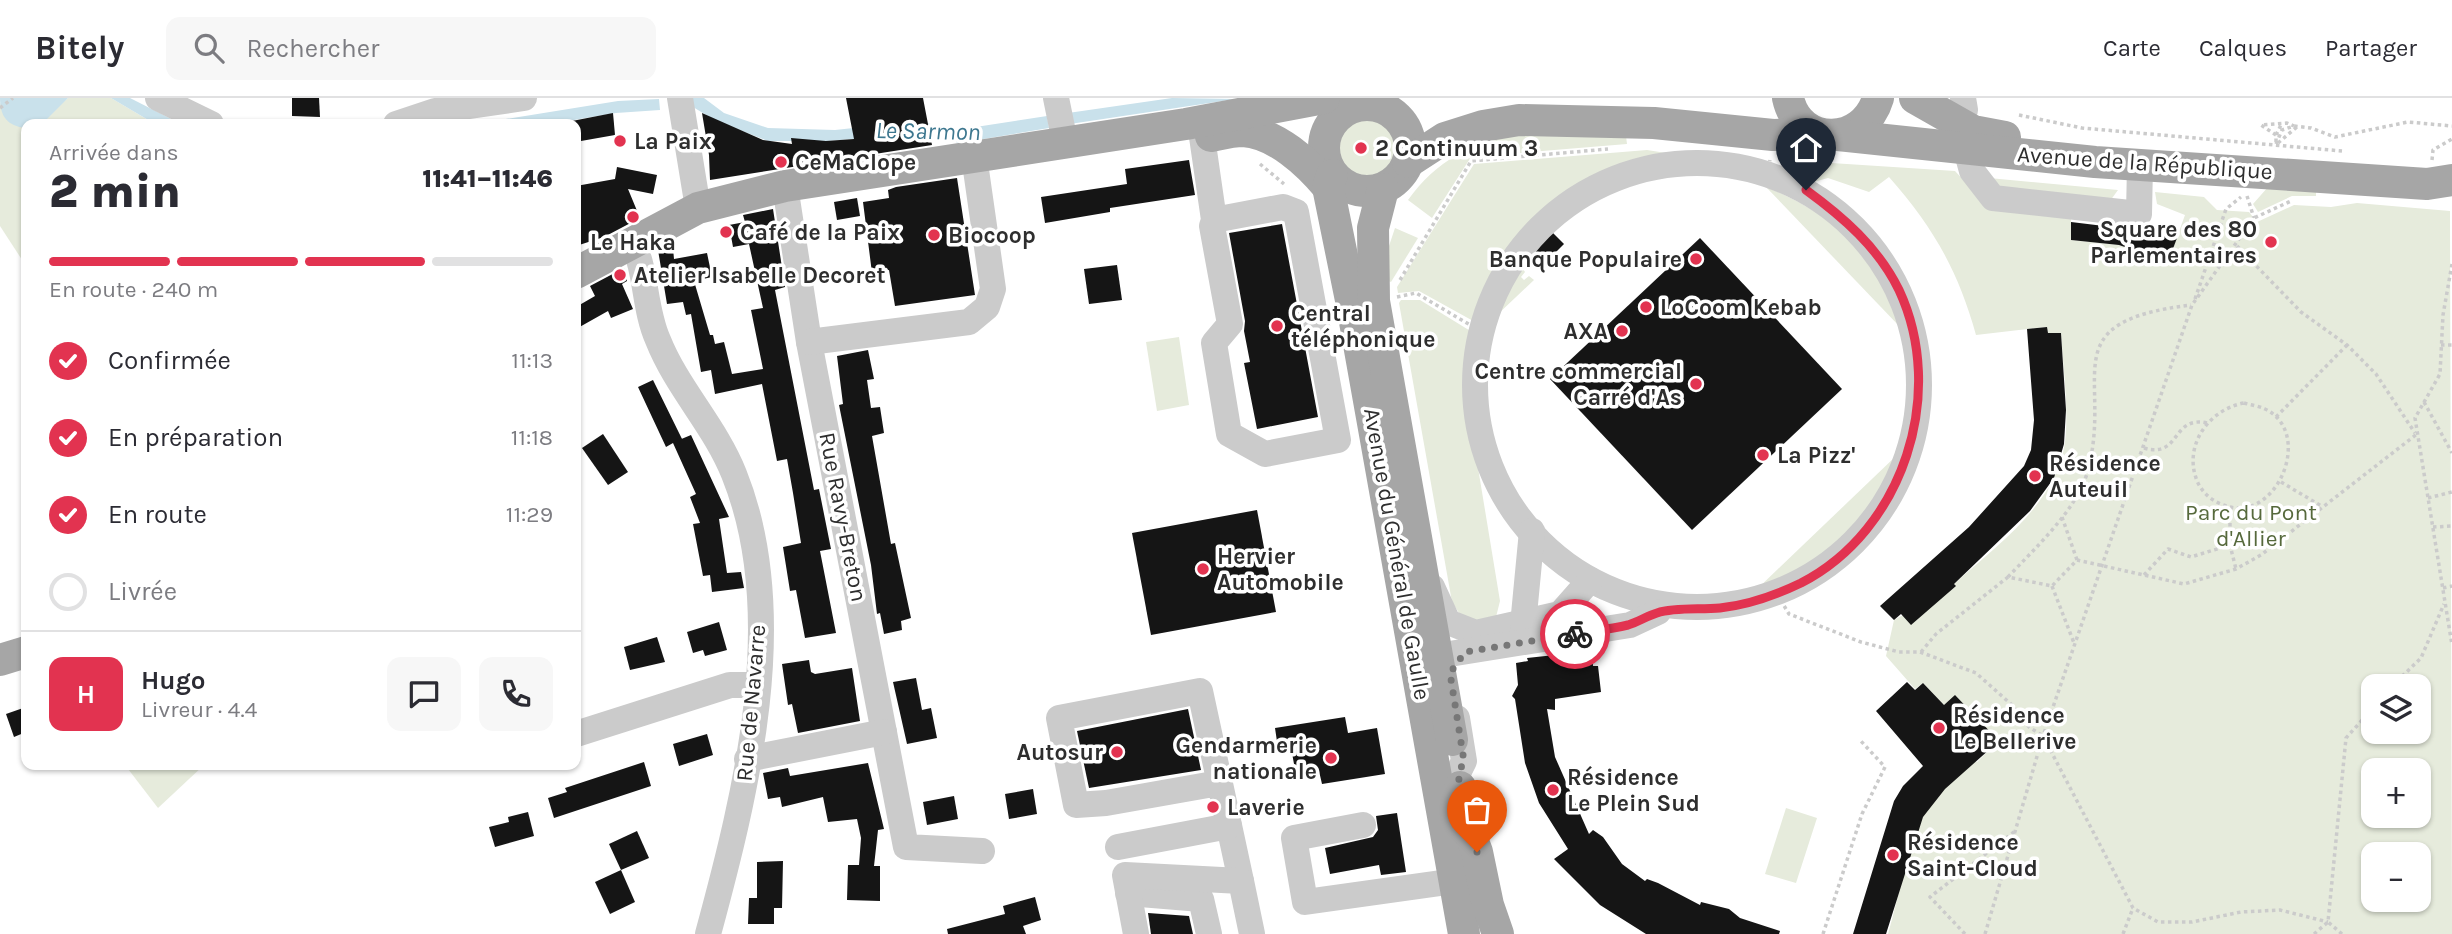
<!DOCTYPE html>
<html lang="fr">
<meta charset="utf-8">
<style>
:root{--surface:#fff;--page:#f7f7f7;--text:#2b2b33;--muted:#7c7c81;--line:#e1e1e2;--accent:#e23350}
body{margin:0;font-family:Karla,sans-serif;background:var(--page);color:var(--text);height:100vh;display:flex;flex-direction:column;font-size:26px;white-space:nowrap}
*{box-sizing:border-box;margin:0}
p{font-size:23px;color:var(--muted)}
.icon{flex:none;width:38px;height:38px;fill:none;stroke:currentColor;stroke-width:2;stroke-linecap:round;stroke-linejoin:round}
.map{position:relative;flex:1;overflow:hidden}
.side{position:absolute;left:21px;top:21px;width:560px;height:651px;display:flex;flex-direction:column;background:var(--surface);border-radius:14px;box-shadow:0 2px 5px #0004}
.side>*{flex:none}
.fabs{position:absolute;left:2361px;top:576px;display:grid;gap:14px}
.fabs a{display:grid;place-items:center;width:70px;height:70px;border-radius:14px;background:var(--surface);box-shadow:0 2px 5px #0004;font-size:35px}
.pin{position:absolute;display:grid;place-items:center;width:60px;height:60px;color:#fff;margin:-72px -30px;border-radius:50% 50% 50% 0;rotate:-45deg;box-shadow:0 0 7px #0007}
.pin .icon{rotate:45deg}
.courier{position:absolute;display:grid;place-items:center;width:70px;height:70px;margin:-35px;border:5px solid #e23350;border-radius:50%;background:#fff;color:#222;box-shadow:0 2px 9px #0007}
.summary em{font-style:normal;font-weight:800}
.summary div{display:flex;flex-direction:column-reverse}
.summary{display:flex;align-items:center;justify-content:space-between;height:119px;padding:0 28px}
h1{font-size:46px;font-weight:800;line-height:52px}
.bar{display:grid;grid-template-columns:repeat(4,1fr);gap:10px 7px;align-content:center;height:84px;padding:0 28px}
.bar i{height:9px;border-radius:5px;background:var(--line)}
.bar .on{background:var(--accent)}
.bar p{grid-column:span 4}
.line{display:flex;align-items:center;gap:18px;padding:0 28px;border-top:2px solid var(--line)}
.line div{flex:1}
.round{display:grid;place-items:center;flex:none;width:74px;height:74px;border-radius:14px;background:var(--page)}
ol{padding:0 28px;list-style:none}
li{display:flex;align-items:center;gap:21px;height:77px}
li p{margin-inline-start:auto}
li .icon{padding:7px;border-radius:50%;background:var(--accent);color:#fff;stroke-width:4}
li:last-child{color:var(--muted)}
li i{width:38px;height:38px;border:4px solid var(--line);border-radius:50%}
header{display:flex;align-items:center;gap:42px;box-sizing:border-box;height:98px;padding:0 35px;background:var(--surface);border-bottom:2px solid var(--line)}
header strong{font-size:33px}
nav{display:flex;gap:38px;margin-inline-start:auto;font-size:24px}
.search{width:490px;height:63px;background:var(--page);display:flex;align-items:center;gap:18px;box-sizing:border-box;padding:0 24px;border-radius:14px;color:var(--muted);font-size:26px}
.map>svg:first-child{display:block}
.green{fill:#e6ebdc;fill-rule:evenodd}
.water{fill:#c9e1eb}
.building{fill:#151515}
.lines{fill:none;stroke-linecap:round;stroke-linejoin:round}
.path{stroke:#cbcbcb;stroke-width:3.5;stroke-dasharray:3.5 3.5;stroke-linecap:butt}
.minor{stroke:#cbcbcb;stroke-width:26}
.major{stroke:#a6a6a6;stroke-width:32}
.done{stroke:#777;stroke-width:7;stroke-dasharray:0 12.6}
.route{stroke:#e23350;stroke-width:9}
.poi-dot{fill:#e23350;stroke:#fff;stroke-width:2.5}
.labels{text-anchor:middle;dominant-baseline:central;stroke-width:7;stroke-linejoin:round;paint-order:stroke}
.poi-label{font-size:23px;font-weight:bold;fill:#2e2e2e;stroke:#fff;text-anchor:start}
.street-label{font-size:23px;fill:#2e2e2e;stroke:#fff}
.park-label{font-size:23px;fill:#56693c;stroke:#fff}
.water-label{font-size:24px;font-style:italic;fill:#3d778f;stroke:#fff}
</style>
<header>
<strong>Bitely</strong>
<div class="search"><svg class="icon" aria-label="search" viewBox="0 0 24 24"><circle cx="10" cy="10" r="6"/><path d="M15 15l6 6"/></svg>Rechercher</div>
<nav><a>Carte</a><a>Calques</a><a>Partager</a></nav>
</header>
<div class="map">
<svg width="2452" height="836" viewBox="0 0 2452 836">
<rect width="100%" height="100%" fill="#fff"/>
<!-- green -->
<g class="green">
<path d="M68 0H111L155 26H37Z"/>
<path d="M0 5 26 28V168L0 128Z"/>
<circle cx="1366" cy="50" r="32"/>
<path d="M1519 36 1626 38 1627 46 1471 59 1432 120 1408 102C1436 63 1472 44 1519 36Z"/>
<path d="M1647 52 1679 57C1579 73 1507 125 1475 224L1419 193 1398 195 1397 189 1474 66Z"/>
<path d="M1785 62 1955 73 1983 103 2071 114V142L2119 147 2168 164 2185 117 2157 106 2155 94 2204 99 2217 112 2249 114 2257 124 2294 107 2331 109 2357 105 2450 113 2452 836H1888C1898 803 1907 749 1923 718 1935 696 1957 679 1974 662L1977 664 1998 643 1944 607 1923 585 1915 591 1886 558 1894 522 1955 488 1954 486C1997 447 2057 405 2065 344 2069 308 2063 271 2061 235H2048L2046 229 1976 237C1958 172 1933 129 1889 79L1869 94 1828 80 1810 85 1783 70ZM2373 588H2418V634H2373ZM2373 672H2418V718H2373ZM2373 756H2418V802H2373Z"/>
<path d="M1989 80 2118 92 2110 103 1998 94Z"/>
<path d="M1766 89C1838 118 1874 157 1901 230Z"/>
<path d="M2268 89 2316 92V98H2292L2258 114 2253 106Z"/>
<path d="M1395 130 1418 140 1391 184 1386 182 1389 148Z"/>
<path d="M1521 168 1525 174 1521 179 1524 182 1529 178 1534 182 1496 218Z"/>
<path d="M1401 202H1420L1472 234 1466 297 1500 503 1496 519 1479 525 1459 515 1452 504 1399 205Z"/>
<path d="M1179 239 1189 307 1157 313 1146 244Z"/>
<path d="M1896 358C1875 426 1820 472 1754 494Z"/>
<path d="M125 667H204L158 710Z"/>
<path d="M1786 710 1817 720 1796 785 1765 776Z"/>
</g>
<!-- water -->
<g class="water">
<path d="M0 0H68L45 23 26 26V30C7 28 0 18 0 0Z"/>
<path d="M111 0H130L181 26H155Z"/>
<path d="M691 0H704L724 15 768 30 835 32 918 23 956 32 1047 18 1049 30 960 45 915 36 828 43H768L716 23 693 9Z"/>
<path d="M1172 0 1236 1 1070 26 1068 15Z"/>
<path d="M659 1 660 12 616 15 550 26H475L618 3Z"/>
</g>
<!-- building -->
<g class="building">
<path d="M292 0H319L320 19 292 18Z"/>
<path d="M846 0H923L932 47 710 82 709 57 702 15 763 42 792 46 791 40 826 43 854 41Z"/>
<path d="M613 15 615 37 581 43 572 23Z"/>
<path d="M1189 62 1195 97 1110 110V114L1045 125 1041 99 1127 86 1125 71Z"/>
<path d="M617 69 657 77 653 96 628 91 640 120 604 139 576 148V88L615 81Z"/>
<path d="M957 80 975 197 895 208 889 172 872 175 863 104 889 100 888 92 896 89Z"/>
<path d="M857 100 860 118 837 122 834 104Z"/>
<path d="M773 111 785 189 775 192 814 392 819 391 831 451 820 453 836 535 805 540 796 492 790 493 783 449 801 445 793 395 787 361 777 363 762 286 715 296 711 272 701 274 691 216 686 217 683 204 667 206 658 152 673 150 674 161 707 155 712 179 694 183 710 237H713L715 246 724 244 732 276 763 271 751 212 763 210 749 146 733 149 729 127 745 124 743 117Z"/>
<path d="M2071 124 2137 132 2146 130 2177 140 2168 164 2119 147 2071 142Z"/>
<path d="M1282 126 1318 319 1257 331 1244 265 1250 264 1244 233 1245 223 1229 135Z"/>
<path d="M1552 134 1564 146 1543 167 1531 154Z"/>
<path d="M1700 140 1842 291 1692 432 1550 281Z"/>
<path d="M1117 167 1122 202 1089 206 1084 171Z"/>
<path d="M624 170 627 183 622 186 633 211 611 220 608 213 576 231V209L595 198 590 188Z"/>
<path d="M2047 229 2048 235H2061L2066 312 2064 346 2054 380 2030 413 1954 486 1956 488 1911 527 1901 516 1894 522 1880 508 1969 429 2024 368 2031 352 2034 322 2027 231Z"/>
<path d="M868 252 874 281 867 282 871 310 880 309 884 335 872 338 891 446 895 445 911 520 901 523 902 532 884 536 880 515 877 516 871 467 839 307 843 306 837 258Z"/>
<path d="M653 282 682 341 679 342 691 337 729 419 719 421 727 475 741 474 744 490 712 494 710 477 703 478 693 426 700 425 690 399 696 396 673 345 666 349 638 289Z"/>
<path d="M603 336 628 374 608 387 582 350Z"/>
<path d="M1257 412 1276 514 1151 537 1132 435Z"/>
<path d="M719 524 727 552 705 558 703 552 693 555 687 534Z"/>
<path d="M657 539 665 564 630 572 624 549Z"/>
<path d="M1592 553 1593 568H1598L1601 594 1555 601V612L1547 611 1555 659 1589 736 1593 732 1603 739 1622 766 1645 783 1647 781 1658 785 1700 807 1701 804 1729 811 1740 820 1780 833 1779 836H1646L1600 807 1554 761 1568 751 1539 705 1525 665 1515 601 1512 598 1518 587 1516 565 1528 563 1527 560Z"/>
<path d="M809 562 811 574 815 576 852 570 860 623 798 635 792 606 788 607 782 566Z"/>
<path d="M916 580 922 612 931 610 937 640 907 646 893 584Z"/>
<path d="M1907 584 1915 592 1923 585 1944 607 1955 597 1999 643 1945 691 1923 719 1886 836H1853L1894 703 1903 688 1923 668 1876 613Z"/>
<path d="M26 609V634L14 639 6 616Z"/>
<path d="M1188 611 1201 672 1089 690 1077 633Z"/>
<path d="M1345 619 1348 635 1377 630 1385 676 1322 686 1319 673 1296 677 1292 655 1279 657 1275 630Z"/>
<path d="M707 636 713 657 679 668 673 646Z"/>
<path d="M644 664 651 688 554 720 548 700 567 694 565 690Z"/>
<path d="M868 665 884 731 878 732 874 768H880V803L847 802 848 767H859L861 740 857 721 828 724 823 699 782 709 780 699 768 701 763 675 788 670 790 678Z"/>
<path d="M1033 691 1037 716 1009 721 1005 696Z"/>
<path d="M954 698 958 721 927 727 923 704Z"/>
<path d="M528 714 534 738 495 749 489 729 509 724 508 719Z"/>
<path d="M1397 715 1406 774 1381 777 1379 767 1330 776 1325 750 1373 739 1378 732 1376 718Z"/>
<path d="M637 733 649 760 621 772 609 746Z"/>
<path d="M783 763 782 810H774V826H748L749 800H757V764Z"/>
<path d="M621 772 635 804 610 816 595 784Z"/>
<path d="M1035 799 1041 822 1023 828 1026 836H948L947 831 1005 816 1003 808Z"/>
<path d="M1148 815 1189 818 1193 836H1151Z"/>
</g>
<g class="lines">
<!-- path -->
<g class="path">
<path d="M0 10 13 0"/>
<path d="M2019 17 2082 30 2342 53"/>
<path d="M2276 37 2282 25"/>
<path d="M2276 44V37L2261 27 2287 25 2294 28"/>
<path d="M2278 45 2298 28"/>
<path d="M2276 46 2282 32 2294 28 2311 30 2335 39 2408 24 2452 28"/>
<path d="M2432 62 2433 52 2452 41"/>
<path d="M1260 66 1284 86"/>
<path d="M1767 77 1770 62"/>
<path d="M2247 98 2254 120"/>
<path d="M2237 148 2301 214 2347 247 2376 276 2415 335"/>
<path d="M2452 166 2443 217 2440 276 2415 320 2452 547"/>
<path d="M1400 182 1471 63 1608 51"/>
<path d="M1397 199 1416 195 1482 234"/>
<path d="M2195 201 2226 111 2241 99"/>
<path d="M2441 247H2452"/>
<path d="M2424 304 2452 355"/>
<path d="M2244 305C2251 307 2259 308 2265 311 2316 335 2275 431 2221 406 2211 402 2203 395 2198 385 2182 350 2207 312 2244 305Z"/>
<path d="M2276 319 2347 247"/>
<path d="M2144 350C2181 361 2171 317 2207 325"/>
<path d="M2281 384 2323 409"/>
<path d="M2428 400 2452 394"/>
<path d="M2230 411V447L2236 471"/>
<path d="M2062 419 2077 462"/>
<path d="M2433 429 2452 428"/>
<path d="M2144 477 2168 451 2191 459 2230 447"/>
<path d="M2008 479C2035 450 2078 411 2088 372 2113 278 2050 224 2191 207"/>
<path d="M2052 488 2074 545"/>
<path d="M2443 490 2452 488"/>
<path d="M1777 496 1789 516 1861 544 1899 554H1920L1976 575 2012 607 2029 629 2043 638 2133 810 2158 824H2192L2241 814 2280 812 2328 824"/>
<path d="M1921 554 1936 536 2008 479 2052 488 2077 462 2184 486 2236 471 2261 457 2417 336"/>
<path d="M2392 588 2421 560 2444 506"/>
<path d="M1823 836 1862 716 1885 669 1859 641"/>
<path d="M1965 836 1930 799 2014 734"/>
<path d="M1985 836 2043 638 2192 207 2254 120 2291 103"/>
<path d="M2123 836 2133 810"/>
<path d="M2314 836 2328 824"/>
<path d="M2342 836 2328 824 2346 640 2373 610"/>
</g>
<!-- minor -->
<g class="minor">
<path d="M158 0 211 26"/>
<path d="M680 0 698 110"/>
<path d="M1056 0 1065 44"/>
<path d="M1963 0 1965 12"/>
<path d="M396 26 435 13 524 0"/>
<path d="M1202 39 1214 122 1212 128 1230 226 1214 245 1229 336 1265 356 1338 342 1296 114 1283 109 1214 122"/>
<path d="M1969 62 1972 73 1993 100 2139 116 2140 67"/>
<circle cx="1697" cy="287" r="222"/>
<path d="M785 88 809 244 906 749 982 753"/>
<path d="M633 145C647 175 644 211 658 242 677 290 715 328 734 376 791 517 746 696 708 836"/>
<path d="M809 244 969 224 987 209 993 191 974 58"/>
<path d="M1432 489 1448 524 1476 535 1560 516 1590 482"/>
<path d="M1523 527 1532 433"/>
<path d="M1423 545 1429 556 1437 558 1630 527 1658 514"/>
<path d="M1457 620 1464 663 1458 675"/>
<path d="M576 636 730 587H757"/>
<path d="M747 661 884 634"/>
<path d="M1219 685 1106 705 1076 707 1059 620 1200 593 1241 783"/>
<path d="M1363 727 1294 740 1305 804 1455 783"/>
<path d="M1118 749 1229 728"/>
<path d="M1128 795 1201 801 1209 836"/>
<path d="M1136 836 1125 777 1241 783 1252 836"/>
</g>
<!-- major -->
<g class="major">
<path d="M1788 0C1799 50 1864 48 1878 0"/>
<path d="M1915 0 1973 33 2005 39"/>
<circle cx="1367" cy="50" r="43"/>
<path d="M1838 37 2095 64 2427 86 2452 82"/>
<path d="M1211 38C1221 36 1233 33 1243 33 1276 35 1308 65 1328 89"/>
<path d="M1408 64 1445 40 1483 28 1519 22 1654 25 1773 37 1820 36"/>
<path d="M1332 77 1328 89 1352 207 1464 836"/>
<path d="M1383 91 1373 130 1374 203 1452 642"/>
<path d="M576 175 698 110 785 88 1186 26 1324 0"/>
<path d="M0 562 26 554"/>
<path d="M1460 689 1466 725 1477 754 1488 807 1498 836"/>
</g>
</g>
<g class="lines">
<!-- done -->
<path class="done" d="M1477 754C1467 728 1450 689 1464 663L1450 575 1465 554 1575 536"/>
<!-- route -->
<path class="route" d="M1575 536C1593 533 1611 531 1628 527 1638 524 1647 518 1657 515 1676 509 1700 512 1720 510 1748 507 1776 497 1801 485 1904 432 1947 295 1899 192 1878 149 1843 119 1806 92"/>
</g>
<!-- markers -->
<g class="poi-dot">
<circle cx="620" cy="43" r="7"/>
<circle cx="1361" cy="50" r="7"/>
<circle cx="781" cy="64" r="7"/>
<circle cx="633" cy="119" r="7"/>
<circle cx="726" cy="134" r="7"/>
<circle cx="934" cy="137" r="7"/>
<circle cx="2271" cy="144" r="7"/>
<circle cx="1696" cy="161" r="7"/>
<circle cx="620" cy="177" r="7"/>
<circle cx="1646" cy="209" r="7"/>
<circle cx="1277" cy="228" r="7"/>
<circle cx="1622" cy="233" r="7"/>
<circle cx="1696" cy="286" r="7"/>
<circle cx="1763" cy="357" r="7"/>
<circle cx="2035" cy="378" r="7"/>
<circle cx="1203" cy="471" r="7"/>
<circle cx="1939" cy="630" r="7"/>
<circle cx="1117" cy="654" r="7"/>
<circle cx="1331" cy="660" r="7"/>
<circle cx="1553" cy="692" r="7"/>
<circle cx="1213" cy="709" r="7"/>
<circle cx="1893" cy="757" r="7"/>
</g>
<g class="labels">
<!-- poi labels -->
<g class="poi-label">
<text x="634" y="43">La Paix</text>
<text x="1375" y="50">2 Continuum 3</text>
<text x="795" y="64">CeMaClope</text>
<text x="2257" y="131" text-anchor="end">Square des 80<tspan x="2257" dy="26">Parlementaires</tspan></text>
<text x="740" y="134">Café de la Paix</text>
<text x="948" y="137">Biocoop</text>
<text x="633" y="144" text-anchor="middle">Le Haka</text>
<text x="1682" y="161" text-anchor="end">Banque Populaire</text>
<text x="634" y="177">Atelier Isabelle Decoret</text>
<text x="1660" y="209">LoCoom Kebab</text>
<text x="1291" y="215">Central<tspan x="1291" dy="26">téléphonique</tspan></text>
<text x="1608" y="233" text-anchor="end">AXA</text>
<text x="1682" y="273" text-anchor="end">Centre commercial<tspan x="1682" dy="26">Carré d'As</tspan></text>
<text x="1777" y="357">La Pizz'</text>
<text x="2049" y="365">Résidence<tspan x="2049" dy="26">Auteuil</tspan></text>
<text x="1217" y="458">Hervier<tspan x="1217" dy="26">Automobile</tspan></text>
<text x="1953" y="617">Résidence<tspan x="1953" dy="26">Le Bellerive</tspan></text>
<text x="1317" y="647" text-anchor="end">Gendarmerie<tspan x="1317" dy="26">nationale</tspan></text>
<text x="1103" y="654" text-anchor="end">Autosur</text>
<text x="1567" y="679">Résidence<tspan x="1567" dy="26">Le Plein Sud</tspan></text>
<text x="1227" y="709">Laverie</text>
<text x="1907" y="744">Résidence<tspan x="1907" dy="26">Saint-Cloud</tspan></text>
</g>
<!-- street labels -->
<g class="street-label">
<text transform="translate(2145 65) rotate(4)">Avenue de la République</text>
<text transform="translate(843 419) rotate(79)">Rue Ravy-Breton</text>
<text transform="translate(1397 456) rotate(80)">Avenue du Général de Gaulle</text>
<text transform="translate(751 605) rotate(-85)">Rue de Navarre</text>
</g>
<!-- park labels -->
<g class="park-label">
<text x="2251" y="414">Parc du Pont<tspan x="2251" dy="26">d'Allier</tspan></text>
</g>
<!-- water labels -->
<g class="water-label">
<text transform="translate(928 33) rotate(1)">Le Sarmon</text>
</g>
</g>
</svg>
<div class="fabs">
<a><svg class="icon" aria-label="layers" viewBox="0 0 24 24"><path d="M12 4l9 5-9 5-9-5zM3 14l9 5 9-5"/></svg></a>
<a>+</a>
<a>−</a>
</div>
<div class="pin" style="left:1477px;top:754px;background:#ea580c"><svg class="icon" aria-label="bag" viewBox="0 0 24 24"><path d="M5 8h14l-1 12H6zM9 8a3 3 0 0 1 6 0"/></svg></div>
<div class="pin" style="left:1806px;top:92px;background:#1f2937"><svg class="icon" aria-label="home" viewBox="0 0 24 24"><path d="M3 11l9-7 9 7M6 9v11h12V9"/></svg></div>
<div class="courier" style="left:1575px;top:536px"><svg class="icon" aria-label="bike" viewBox="0 0 24 24"><circle cx="6" cy="16" r="4"/><circle cx="18" cy="16" r="4"/><path d="M6 16l4-8h5l3 8M10 8l3 8H6M13 5h3"/></svg></div>
<section class="side">
<div class="summary"><div><h1>2 min</h1><p>Arrivée dans</p></div><em>11:41–11:46</em></div>
<div class="bar"><i class="on"></i><i class="on"></i><i class="on"></i><i></i><p>En route · 240 m</p></div>
<ol>
<li><svg class="icon" aria-label="check" viewBox="0 0 24 24"><path d="M5 12l5 5 9-10"/></svg>Confirmée<p>11:13</p></li>
<li><svg class="icon" aria-label="check" viewBox="0 0 24 24"><path d="M5 12l5 5 9-10"/></svg>En préparation<p>11:18</p></li>
<li><svg class="icon" aria-label="check" viewBox="0 0 24 24"><path d="M5 12l5 5 9-10"/></svg>En route<p>11:29</p></li>
<li><i></i>Livrée</li>
</ol>
<div class="line" style="height:126px"><b class="round" style="background:var(--accent);color:#fff">H</b><div><b>Hugo</b><p>Livreur · 4.4</p></div><a class="round"><svg class="icon" aria-label="chat" viewBox="0 0 24 24"><path d="M4 5h16v11H9l-5 4z"/></svg></a><a class="round"><svg class="icon" aria-label="phone" viewBox="0 0 24 24"><path d="M5 4h4l2 5-3 2q2 4 5 5l2-3 5 2v4C11 20 4 13 5 4z"/></svg></a></div>
</section>
</div>
